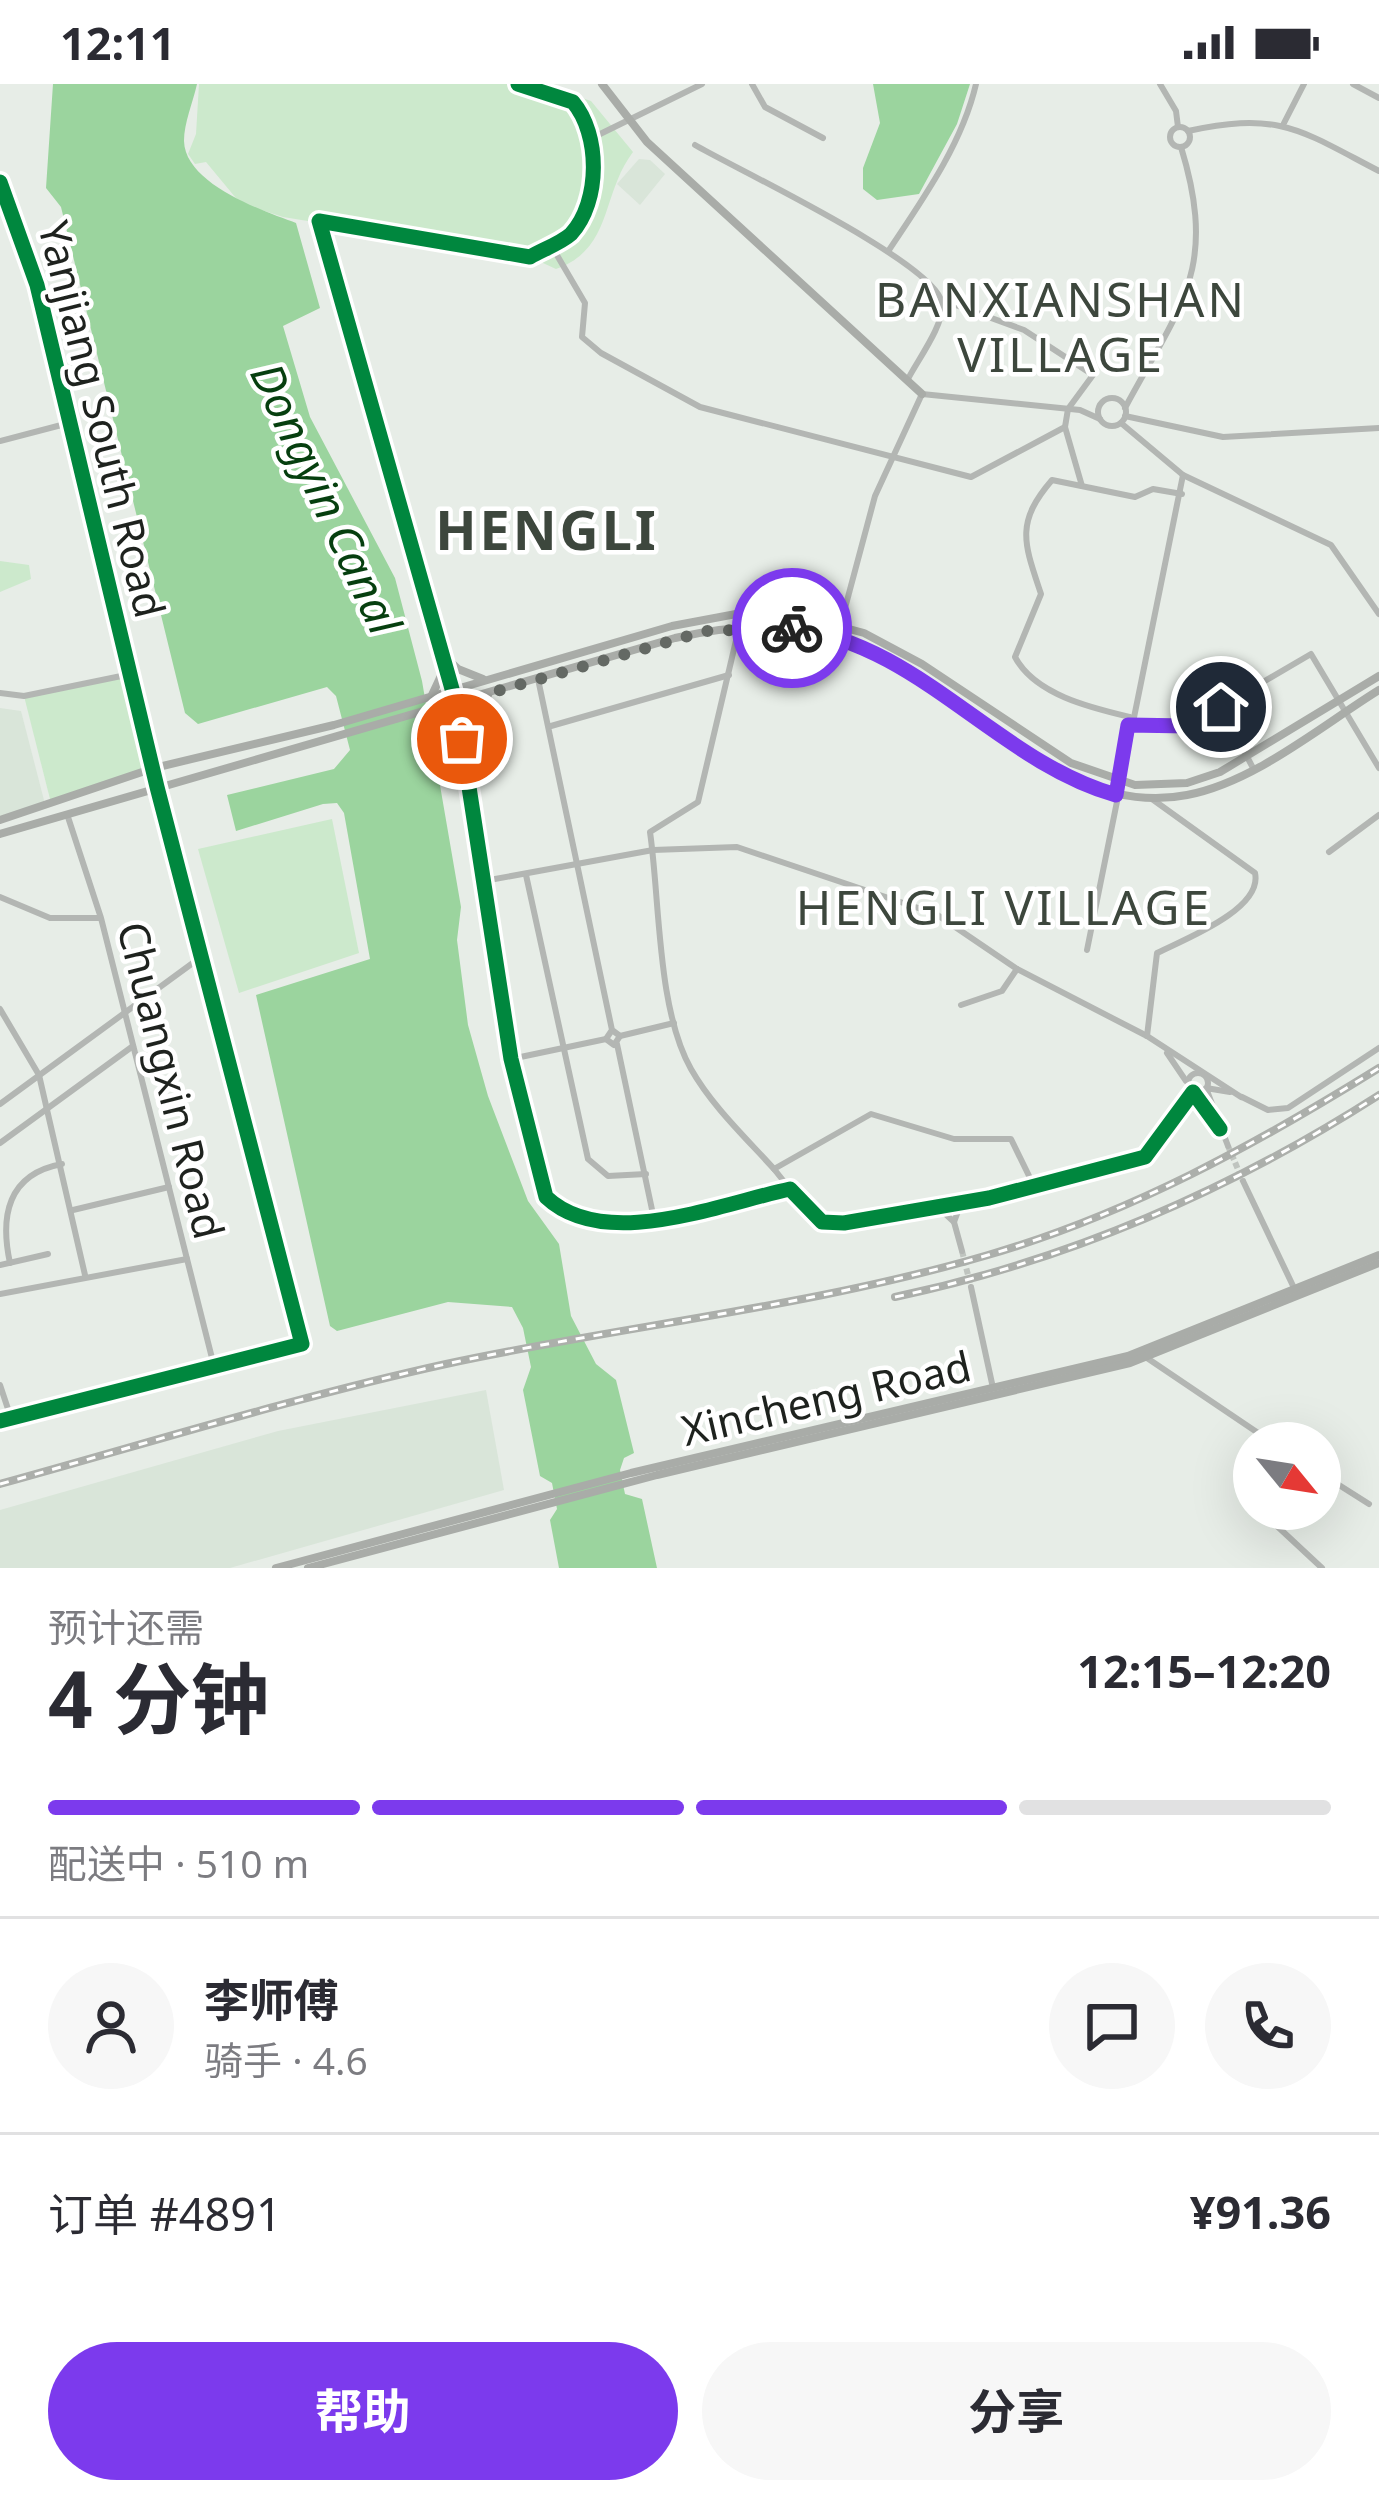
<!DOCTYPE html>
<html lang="zh">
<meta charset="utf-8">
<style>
:root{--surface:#fff;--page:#f7f7f7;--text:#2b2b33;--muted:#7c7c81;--line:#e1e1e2;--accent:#7c3aed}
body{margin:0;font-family:"Noto Sans","Noto Sans SC",sans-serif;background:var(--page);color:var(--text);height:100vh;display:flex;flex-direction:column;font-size:45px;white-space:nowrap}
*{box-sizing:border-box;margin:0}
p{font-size:39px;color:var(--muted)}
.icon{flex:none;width:66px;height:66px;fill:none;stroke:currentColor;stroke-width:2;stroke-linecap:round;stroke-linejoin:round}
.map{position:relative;height:1484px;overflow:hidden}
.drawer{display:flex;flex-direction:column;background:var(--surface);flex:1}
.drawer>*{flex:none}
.needle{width:78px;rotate:120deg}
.fabs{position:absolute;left:1233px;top:1338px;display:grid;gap:24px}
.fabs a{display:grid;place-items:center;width:108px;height:108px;border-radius:50%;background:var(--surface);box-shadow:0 12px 48px #0002;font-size:60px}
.pin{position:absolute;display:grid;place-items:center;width:102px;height:102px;color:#fff;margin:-51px;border:6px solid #fff;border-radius:50%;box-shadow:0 3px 12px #0007}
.courier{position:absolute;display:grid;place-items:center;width:120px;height:120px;margin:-60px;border:9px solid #7c3aed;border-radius:50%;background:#fff;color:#222;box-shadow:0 3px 15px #0007}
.head em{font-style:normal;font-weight:700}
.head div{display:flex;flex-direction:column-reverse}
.head{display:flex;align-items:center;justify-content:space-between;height:204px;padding:0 48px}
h1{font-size:78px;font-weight:700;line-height:90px}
.bar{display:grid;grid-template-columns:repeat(4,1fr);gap:18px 12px;align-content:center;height:144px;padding:0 48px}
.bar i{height:15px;border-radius:9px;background:var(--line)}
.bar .selected{background:var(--accent)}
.bar p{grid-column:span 4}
.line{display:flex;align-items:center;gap:30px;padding:0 48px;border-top:3px solid var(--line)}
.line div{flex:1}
.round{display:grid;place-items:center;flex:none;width:126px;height:126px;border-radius:63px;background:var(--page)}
.action{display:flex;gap:24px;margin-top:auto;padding:24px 48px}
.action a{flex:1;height:138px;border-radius:72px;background:var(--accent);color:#fff;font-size:48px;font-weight:700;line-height:138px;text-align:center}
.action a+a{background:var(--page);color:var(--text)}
.status{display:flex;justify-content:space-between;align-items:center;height:84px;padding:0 60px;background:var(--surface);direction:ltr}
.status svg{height:33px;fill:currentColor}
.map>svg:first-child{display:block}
.built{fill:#d9e5d9}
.green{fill:#cce9cc}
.water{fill:#9bd49e}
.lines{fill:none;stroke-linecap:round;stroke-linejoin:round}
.street-tunnel{stroke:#bfc4bf;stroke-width:6;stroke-dasharray:6 3;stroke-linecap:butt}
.street{stroke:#b3b6b3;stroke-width:6}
.secondary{stroke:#a9aca8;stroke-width:8}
.rail-casing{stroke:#acafab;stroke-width:8}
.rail{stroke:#fff;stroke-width:3;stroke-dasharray:9;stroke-linecap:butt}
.cycleway-casing{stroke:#fff;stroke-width:22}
.cycleway{stroke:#00873e;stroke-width:15}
.done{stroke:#646964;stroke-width:12;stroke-dasharray:0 21.6}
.route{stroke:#7c3aed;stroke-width:15}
.labels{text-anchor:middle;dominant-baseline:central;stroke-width:9;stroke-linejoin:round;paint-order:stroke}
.street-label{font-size:42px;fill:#1e221e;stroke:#fff}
.water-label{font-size:45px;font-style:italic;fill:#063f0f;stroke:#fff}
.quarter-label{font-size:48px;letter-spacing:3px;fill:#3d473d;stroke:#fff}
.district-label{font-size:54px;font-weight:bold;letter-spacing:3px;fill:#3d473d;stroke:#fff}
</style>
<div class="status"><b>12:11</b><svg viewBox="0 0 49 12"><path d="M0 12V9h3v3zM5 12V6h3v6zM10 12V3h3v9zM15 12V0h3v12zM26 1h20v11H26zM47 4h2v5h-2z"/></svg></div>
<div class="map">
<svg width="1379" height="1484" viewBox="0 0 1379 1484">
<rect width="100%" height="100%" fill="#e7ede7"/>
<!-- built -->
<g class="built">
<path d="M639 75 650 76 665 90 640 121 617 100Z"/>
<path d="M0 624 21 627 45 720 0 732Z"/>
<path d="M486 1306 504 1406 230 1484H0V1426L278 1347Z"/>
</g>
<!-- green -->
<g class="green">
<path d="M199 0H541L591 17 633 68C601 110 613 165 556 185L530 173 283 133 240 119 206 78 195 80 188 70 196 50Z"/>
<path d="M0 477 29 481 31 495 0 508Z"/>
<path d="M131 590 154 684 51 719 24 612Z"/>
<path d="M332 735 359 869 239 909 198 765Z"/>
</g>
<!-- water -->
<g class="water">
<path d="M53 0H197C193 18 184 39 184 57 185 100 263 127 296 139L320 224 283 242 310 333 395 494 422 597 461 823 457 856 468 941 488 1012 528 1117 559 1160 571 1232 596 1280 616 1296 634 1369 624 1374 620 1386 625 1410 642 1415 657 1484H559L550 1436 557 1425 552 1399 540 1392 523 1306 531 1283 523 1244 512 1223 448 1218 337 1247 330 1242 256 911 370 875 344 729 337 719 323 720 236 747 227 711 334 685 350 666 336 612 327 603 198 640 185 629 61 123 46 104Z"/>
<path d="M873 0H970L957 40 919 110 877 116 863 105V84L880 39Z"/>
</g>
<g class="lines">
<!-- street-tunnel -->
<g class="street-tunnel">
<path d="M1228 1062 1243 1097"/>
<path d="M962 1167 971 1203"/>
</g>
<!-- street -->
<g class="street">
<path d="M752 0 765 23 823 54"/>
<path d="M1160 0 1176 27 1178 43"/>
<path d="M1353 0 1379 14"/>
<path d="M1284 39 1304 0"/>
<circle cx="1180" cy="53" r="10"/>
<path d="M1188 47C1280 27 1300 46 1379 87"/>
<path d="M594 53 702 0"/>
<path d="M695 61C736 85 936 179 942 219 945 240 917 277 908 295"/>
<path d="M0 98 37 201 131 590 24 612 0 609"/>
<path d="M551 161 585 219 582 253 601 269 700 323 971 393 1065 343 1068 325 1093 291 1024 246 942 216"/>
<path d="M889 166C923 115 962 60 976 0"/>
<circle cx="1112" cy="328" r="14"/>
<path d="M1125 324C1179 223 1219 187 1181 63"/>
<path d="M1125 332 1223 353 1379 344"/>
<path d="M1121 339 1183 391 1331 461 1379 530"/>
<path d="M1065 343 1082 402"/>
<path d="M0 357 69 339"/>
<path d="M742 531 698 718 650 748C660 817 657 925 691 985 712 1022 745 1053 774 1085"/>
<path d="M837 554 875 412 922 310 1080 326 1100 335"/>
<path d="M538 595 612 946 620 952 614 961 606 955 612 946"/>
<path d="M453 607 319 137 530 173C542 166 561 159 571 150 601 117 600 50 573 18L518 0"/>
<path d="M1221 623 1253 684"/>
<path d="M1130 633C1092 624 1035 611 1015 573L1041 510C1024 459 1015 439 1052 396L1135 413 1153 405 1182 410"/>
<path d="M1128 641 1188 642 1311 570 1379 684"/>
<path d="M551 642 729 591"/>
<path d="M67 730 101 834 214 1282"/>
<path d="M1329 768 1379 731"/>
<path d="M526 791 588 1075 608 1092 646 1090"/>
<path d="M484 797 653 766 737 763 936 830 1017 885 1147 952 1241 1013"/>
<path d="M0 813 50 834H100"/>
<path d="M1087 866 1183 391"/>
<path d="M961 921 1002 907 1017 885"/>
<path d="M0 925 39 991 85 1191"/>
<path d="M620 952 674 939"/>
<path d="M1147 952 1157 869C1185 855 1263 825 1255 789L1152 715"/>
<path d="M617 960 654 1135"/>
<path d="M1167 969 1186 997"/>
<path d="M511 975 606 955"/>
<circle cx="1198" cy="999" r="10"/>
<path d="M1242 1013 1268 1026 1288 1024 1379 964"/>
<path d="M0 1020 201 873"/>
<path d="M0 1059 133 962"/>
<path d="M1228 1062 1206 1004 1230 1008"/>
<path d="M1243 1097 1295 1206"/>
<path d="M540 1100C553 1130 586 1141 617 1142L790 1105 822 1138 844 1139 989 1114 1145 1073 1193 1008 1220 1045"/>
<path d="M790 1105 774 1085 871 1030 954 1055H1011L1033 1100"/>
<path d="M937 1122 954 1138 961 1119"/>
<path d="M73 1126 169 1103"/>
<path d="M954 1138 962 1167"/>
<path d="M10 1179C0 1133 7 1090 62 1080"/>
<path d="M0 1181 48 1170"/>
<path d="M971 1203 993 1304"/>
<path d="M0 1210 187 1175"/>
<path d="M1147 1274 1273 1359"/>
<path d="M0 1301 11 1334"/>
<path d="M1320 1389 1369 1420"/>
<path d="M1268 1425 1278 1443 1322 1484"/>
</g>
<!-- secondary -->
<g class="secondary">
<path d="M602 0 647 58 922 310"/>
<path d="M443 571 458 585 483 595"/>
<path d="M453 607 511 975 540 1100"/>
<path d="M432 611 446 581"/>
<path d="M435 625 460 646"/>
<path d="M463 647 488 611"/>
<path d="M0 736 154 684 334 641 672 542 736 530 801 532 864 549 922 580 1071 679 1135 701 1187 699 1220 688 1379 592"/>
<path d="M0 750 675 554C738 539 802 537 863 563 969 607 1062 736 1187 711 1255 698 1321 642 1379 606"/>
<path d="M0 1337 302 1260 131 590"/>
<path d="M276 1484 631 1389 1128 1272 1379 1171"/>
<path d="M308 1484 657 1391 1130 1279 1379 1179"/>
</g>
<defs>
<g id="rail">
<path d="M895 1213C1070 1176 1229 1107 1379 1011"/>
<path d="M0 1400C149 1359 296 1313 446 1280 627 1241 811 1223 988 1171 1129 1130 1255 1061 1379 984"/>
</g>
</defs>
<!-- rail casing -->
<use href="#rail" class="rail-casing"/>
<!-- rail -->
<use href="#rail" class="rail"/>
<defs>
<g id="cycleway">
<path d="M518 0 573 18C600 50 601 117 571 150 561 159 542 166 530 173L319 137 456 619 511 975 546 1113C604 1168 720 1120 790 1105L822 1138 844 1139 989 1114 1145 1073 1193 1008 1220 1045"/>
<path d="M0 98 37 201 157 703 302 1260 0 1337"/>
</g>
</defs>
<!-- cycleway casing -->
<use href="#cycleway" class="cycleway-casing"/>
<!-- cycleway -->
<use href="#cycleway" class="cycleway"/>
</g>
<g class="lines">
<!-- done -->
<path class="done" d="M462 655 472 627 494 608 706 547 792 544"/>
<!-- route -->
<path class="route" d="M792 544C920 560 997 677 1116 711L1128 641 1188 642 1221 623"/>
</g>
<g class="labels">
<!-- street labels -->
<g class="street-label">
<text transform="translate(103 335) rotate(76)">Yanjiang South Road</text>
<text transform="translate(172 996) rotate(76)">Chuangxin Road</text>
<text transform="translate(826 1313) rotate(-13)">Xincheng Road</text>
</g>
<!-- water labels -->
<g class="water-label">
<text transform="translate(327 414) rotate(65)">Dongyin Canal</text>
</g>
<!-- quarter labels -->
<g class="quarter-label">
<text x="1061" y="214">BANXIANSHAN<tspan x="1061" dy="55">VILLAGE</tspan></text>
<text x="1004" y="822">HENGLI VILLAGE</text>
</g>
<!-- district labels -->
<g class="district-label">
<text x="547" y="445">HENGLI</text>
</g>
</g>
</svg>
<div class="fabs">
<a><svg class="needle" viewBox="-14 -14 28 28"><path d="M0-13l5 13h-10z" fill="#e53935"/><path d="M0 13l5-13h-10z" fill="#7c7c81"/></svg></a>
</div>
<div class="pin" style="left:462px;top:655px;background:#ea580c"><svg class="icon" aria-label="bag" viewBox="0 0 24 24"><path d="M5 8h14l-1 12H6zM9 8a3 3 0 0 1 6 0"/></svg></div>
<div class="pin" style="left:1221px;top:623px;background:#1f2937"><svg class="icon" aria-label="home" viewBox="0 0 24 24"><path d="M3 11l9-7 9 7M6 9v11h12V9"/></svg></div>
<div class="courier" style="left:792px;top:544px"><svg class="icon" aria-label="bike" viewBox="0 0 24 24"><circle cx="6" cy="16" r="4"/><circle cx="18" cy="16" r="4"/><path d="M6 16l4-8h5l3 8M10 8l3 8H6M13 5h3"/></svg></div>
</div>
<section class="drawer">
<div class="head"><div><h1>4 分钟</h1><p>预计还需</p></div><em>12:15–12:20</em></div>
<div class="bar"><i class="selected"></i><i class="selected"></i><i class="selected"></i><i></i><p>配送中 · 510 m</p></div>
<div class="line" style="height:216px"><a class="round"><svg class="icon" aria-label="person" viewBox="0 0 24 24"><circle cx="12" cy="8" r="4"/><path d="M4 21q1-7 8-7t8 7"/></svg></a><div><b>李师傅</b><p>骑手 · 4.6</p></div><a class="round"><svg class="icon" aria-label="chat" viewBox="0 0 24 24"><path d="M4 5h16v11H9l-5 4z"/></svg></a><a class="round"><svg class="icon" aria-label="phone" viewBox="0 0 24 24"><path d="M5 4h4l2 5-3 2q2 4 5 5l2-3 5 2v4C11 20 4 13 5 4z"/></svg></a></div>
<div class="line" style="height:156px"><div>订单 #4891</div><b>¥91.36</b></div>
<div class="action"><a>帮助</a><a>分享</a></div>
</section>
